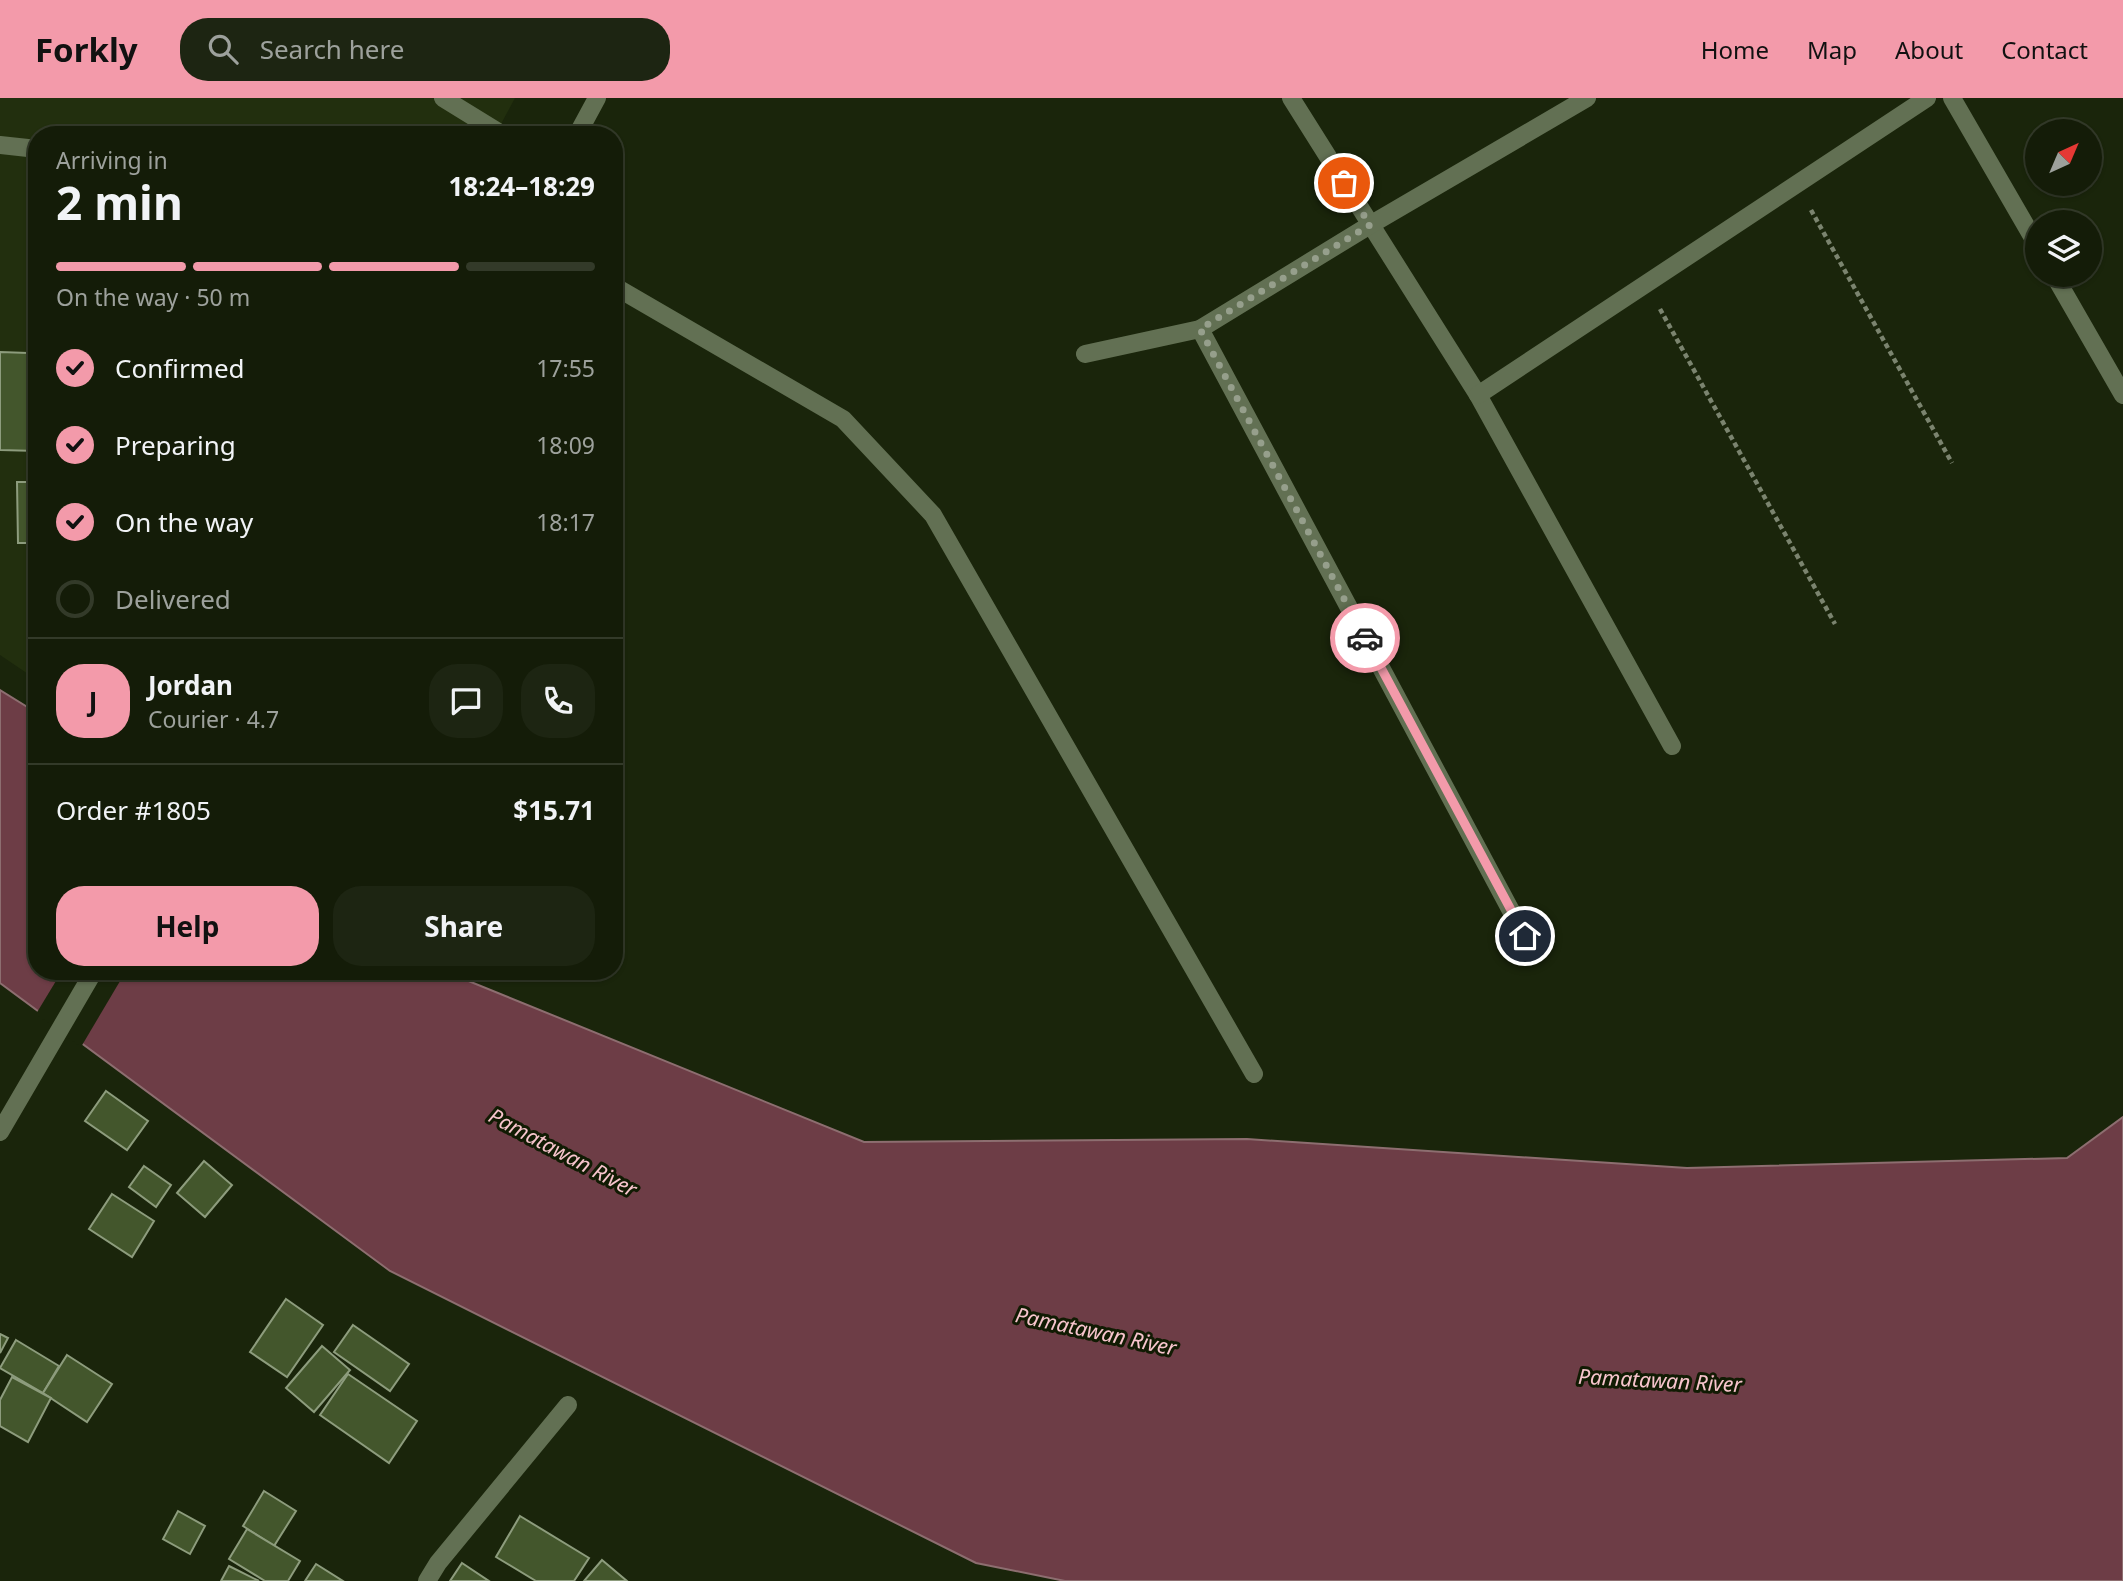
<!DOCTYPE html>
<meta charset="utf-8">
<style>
:root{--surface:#141c08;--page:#1d2512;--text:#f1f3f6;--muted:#9da19c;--line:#333a29;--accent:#f39aaa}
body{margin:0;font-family:"Noto Sans",sans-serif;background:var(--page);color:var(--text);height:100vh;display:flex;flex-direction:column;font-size:26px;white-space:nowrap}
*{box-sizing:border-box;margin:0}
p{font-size:23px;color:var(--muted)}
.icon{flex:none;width:38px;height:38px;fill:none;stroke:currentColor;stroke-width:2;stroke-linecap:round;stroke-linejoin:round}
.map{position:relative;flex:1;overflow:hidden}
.details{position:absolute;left:28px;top:28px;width:595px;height:854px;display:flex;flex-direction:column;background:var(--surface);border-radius:28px;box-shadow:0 2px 5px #0004,0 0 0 2px var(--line)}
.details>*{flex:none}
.needle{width:46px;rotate:44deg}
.buttons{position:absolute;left:2025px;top:21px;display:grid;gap:14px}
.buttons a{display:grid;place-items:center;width:77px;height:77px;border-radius:50%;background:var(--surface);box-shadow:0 2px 5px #0004,0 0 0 2px var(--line);font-size:35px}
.pin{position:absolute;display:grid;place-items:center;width:60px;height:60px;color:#fff;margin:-30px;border:4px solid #fff;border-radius:50%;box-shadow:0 2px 7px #0007}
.courier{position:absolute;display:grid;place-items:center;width:70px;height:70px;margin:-35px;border:5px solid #f39aaa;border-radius:50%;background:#fff;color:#222;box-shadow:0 2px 9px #0007}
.head em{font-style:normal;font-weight:700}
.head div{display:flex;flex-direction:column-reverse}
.head{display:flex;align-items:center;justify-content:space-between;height:119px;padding:0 28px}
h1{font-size:46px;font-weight:700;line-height:52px}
.bar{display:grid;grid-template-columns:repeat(4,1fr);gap:10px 7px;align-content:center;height:84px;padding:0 28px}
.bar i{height:9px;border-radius:5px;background:var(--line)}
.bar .selected{background:var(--accent)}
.bar p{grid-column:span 4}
.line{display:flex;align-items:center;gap:18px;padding:0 28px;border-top:2px solid var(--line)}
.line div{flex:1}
.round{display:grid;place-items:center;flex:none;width:74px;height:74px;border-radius:28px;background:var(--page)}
ol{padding:0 28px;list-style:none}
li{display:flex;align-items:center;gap:21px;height:77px}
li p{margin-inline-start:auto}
li .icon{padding:7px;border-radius:50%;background:var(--accent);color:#111;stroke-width:4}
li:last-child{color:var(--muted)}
li i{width:38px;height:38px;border:4px solid var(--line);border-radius:50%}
.primary-button{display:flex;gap:14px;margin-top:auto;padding:14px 28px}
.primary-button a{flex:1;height:80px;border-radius:28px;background:var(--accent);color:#111;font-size:28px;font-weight:700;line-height:80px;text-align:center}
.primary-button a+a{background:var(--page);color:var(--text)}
header{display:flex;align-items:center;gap:42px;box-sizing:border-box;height:98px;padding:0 35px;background:var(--accent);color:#111}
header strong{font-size:33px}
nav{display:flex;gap:38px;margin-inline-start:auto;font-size:24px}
.search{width:490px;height:63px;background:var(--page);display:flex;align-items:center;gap:18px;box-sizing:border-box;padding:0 24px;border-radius:28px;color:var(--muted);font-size:26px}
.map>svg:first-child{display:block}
.built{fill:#222f0e}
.water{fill:#6d3d46;stroke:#8d6e70;stroke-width:2}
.pier{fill:#1a250b}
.building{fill:#43562c;stroke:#8d9c7d;stroke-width:2}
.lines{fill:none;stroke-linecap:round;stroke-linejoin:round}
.path{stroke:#7b846f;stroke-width:4.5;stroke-dasharray:5 3.5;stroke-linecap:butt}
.service{stroke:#627053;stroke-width:18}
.minor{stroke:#627053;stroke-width:18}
.tertiary{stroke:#627053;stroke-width:18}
.done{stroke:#969f8c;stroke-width:7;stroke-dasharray:0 12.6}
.route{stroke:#f39aaa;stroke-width:9}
.labels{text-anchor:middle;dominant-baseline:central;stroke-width:6;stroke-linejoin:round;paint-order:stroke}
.water-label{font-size:21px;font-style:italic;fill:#f8c5cd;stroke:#111b03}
</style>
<header>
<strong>Forkly</strong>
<div class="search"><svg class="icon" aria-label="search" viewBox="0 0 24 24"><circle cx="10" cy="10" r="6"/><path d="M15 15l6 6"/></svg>Search here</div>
<nav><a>Home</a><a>Map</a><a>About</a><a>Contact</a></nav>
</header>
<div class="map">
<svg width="2123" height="1483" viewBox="0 0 2123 1483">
<rect width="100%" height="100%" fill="#1a250b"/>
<!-- built -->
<path class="built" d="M0 0H515L495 37H37V582L0 557Z"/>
<!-- water -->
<path class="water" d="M0 592 37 615V873H444L864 1044 1247 1041 1687 1070 2067 1060 2123 1019V1483H1065L976 1465 390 1173 0 885Z"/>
<!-- pier -->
<path class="pier" d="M62 873H126L81 949 36 916Z"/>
<!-- building -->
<g class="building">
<path d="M29 127H37V353L0 352V254L28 255Z"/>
<path d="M17 384H37V445H18Z"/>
<path d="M614 448 623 453 614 469Z"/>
<path d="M106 993 148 1023 127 1052 85 1023Z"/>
<path d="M204 1063 232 1087 205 1119 177 1095Z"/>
<path d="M144 1068 171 1087 156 1109 129 1089Z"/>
<path d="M112 1096 154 1123 132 1159 89 1131Z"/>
<path d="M286 1201 323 1227 287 1279 250 1254Z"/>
<path d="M353 1227 409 1266 390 1293 334 1254Z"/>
<path d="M0 1236 8 1240 0 1255Z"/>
<path d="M16 1242 59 1268 43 1295 0 1270Z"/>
<path d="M322 1248 350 1272 314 1314 286 1290Z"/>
<path d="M67 1257 112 1286 87 1324 43 1295Z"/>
<path d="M348 1276 417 1323 389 1365 320 1317Z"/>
<path d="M12 1279 51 1300 28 1344 0 1328V1302Z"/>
<path d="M264 1393 296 1413 274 1448 243 1428Z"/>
<path d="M178 1413 205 1428 190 1456 163 1441Z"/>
<path d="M520 1418 589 1460 574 1483H536L496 1459Z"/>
<path d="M247 1431 300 1463 288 1483H265L229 1461Z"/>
<path d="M602 1462 627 1483H584Z"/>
<path d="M462 1465 489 1483H450Z"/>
<path d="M316 1466 343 1483H305Z"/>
<path d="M229 1468 259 1483H221Z"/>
</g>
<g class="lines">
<!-- path -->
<g class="path">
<path d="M1811 112 1952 365"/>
<path d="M1660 211 1835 526"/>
</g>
<!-- service -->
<g class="service">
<path d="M443 0 503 37"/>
<path d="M0 47 37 51"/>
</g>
<!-- minor -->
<g class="minor">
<path d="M1291 0 1478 297 1672 648"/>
<path d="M1952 0 2037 147"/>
<path d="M2054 177 2123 297"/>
<path d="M614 188 843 321 933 417 1254 976"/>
<path d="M1200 231 1525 839"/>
<path d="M1085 256 1200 231 1370 127 1587 0"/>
<path d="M1478 297 1927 0"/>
<path d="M427 1483 438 1465 568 1307"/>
</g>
<!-- tertiary -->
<g class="tertiary">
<path d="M577 37 597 0"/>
<path d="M0 1034 94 873"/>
</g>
</g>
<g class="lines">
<!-- done -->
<path class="done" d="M1344 85 1370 127 1200 231 1365 540"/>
<!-- route -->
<path class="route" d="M1365 540 1525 838"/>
</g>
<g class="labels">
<!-- water labels -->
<g class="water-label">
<text transform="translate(563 1054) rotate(28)">Pamatawan River</text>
<text transform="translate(1096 1233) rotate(12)">Pamatawan River</text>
<text transform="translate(1660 1282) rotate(3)">Pamatawan River</text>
</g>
</g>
</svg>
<div class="buttons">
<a><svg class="needle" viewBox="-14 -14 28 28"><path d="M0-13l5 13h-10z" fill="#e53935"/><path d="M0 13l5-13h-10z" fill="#9da19c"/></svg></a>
<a><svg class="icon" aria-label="layers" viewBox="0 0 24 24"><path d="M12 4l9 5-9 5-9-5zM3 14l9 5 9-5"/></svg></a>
</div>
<div class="pin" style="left:1344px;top:85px;background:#ea580c"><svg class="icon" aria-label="bag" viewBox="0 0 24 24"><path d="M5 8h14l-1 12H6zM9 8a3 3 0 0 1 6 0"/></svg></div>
<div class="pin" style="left:1525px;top:838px;background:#1f2937"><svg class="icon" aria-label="home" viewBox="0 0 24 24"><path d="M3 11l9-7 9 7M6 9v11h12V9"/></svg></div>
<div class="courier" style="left:1365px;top:540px"><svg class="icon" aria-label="car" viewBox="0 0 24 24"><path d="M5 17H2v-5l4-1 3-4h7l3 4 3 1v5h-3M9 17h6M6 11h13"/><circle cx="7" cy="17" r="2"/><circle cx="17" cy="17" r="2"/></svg></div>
<section class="details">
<div class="head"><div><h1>2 min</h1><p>Arriving in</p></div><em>18:24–18:29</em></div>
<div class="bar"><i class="selected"></i><i class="selected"></i><i class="selected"></i><i></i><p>On the way · 50 m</p></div>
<ol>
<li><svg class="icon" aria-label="check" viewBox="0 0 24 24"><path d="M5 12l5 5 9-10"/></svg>Confirmed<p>17:55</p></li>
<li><svg class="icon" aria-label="check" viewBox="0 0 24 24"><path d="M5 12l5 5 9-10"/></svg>Preparing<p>18:09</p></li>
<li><svg class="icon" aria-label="check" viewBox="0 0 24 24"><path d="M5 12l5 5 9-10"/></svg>On the way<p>18:17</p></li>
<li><i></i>Delivered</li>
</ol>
<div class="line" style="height:126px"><b class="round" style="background:var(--accent);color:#111">J</b><div><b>Jordan</b><p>Courier · 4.7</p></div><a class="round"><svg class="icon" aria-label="chat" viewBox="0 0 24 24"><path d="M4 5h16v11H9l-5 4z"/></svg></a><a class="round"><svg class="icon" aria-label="phone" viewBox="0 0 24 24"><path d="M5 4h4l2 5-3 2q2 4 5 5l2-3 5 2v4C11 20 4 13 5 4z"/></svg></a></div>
<div class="line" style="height:91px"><div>Order #1805</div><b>$15.71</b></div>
<div class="primary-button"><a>Help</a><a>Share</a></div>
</section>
</div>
